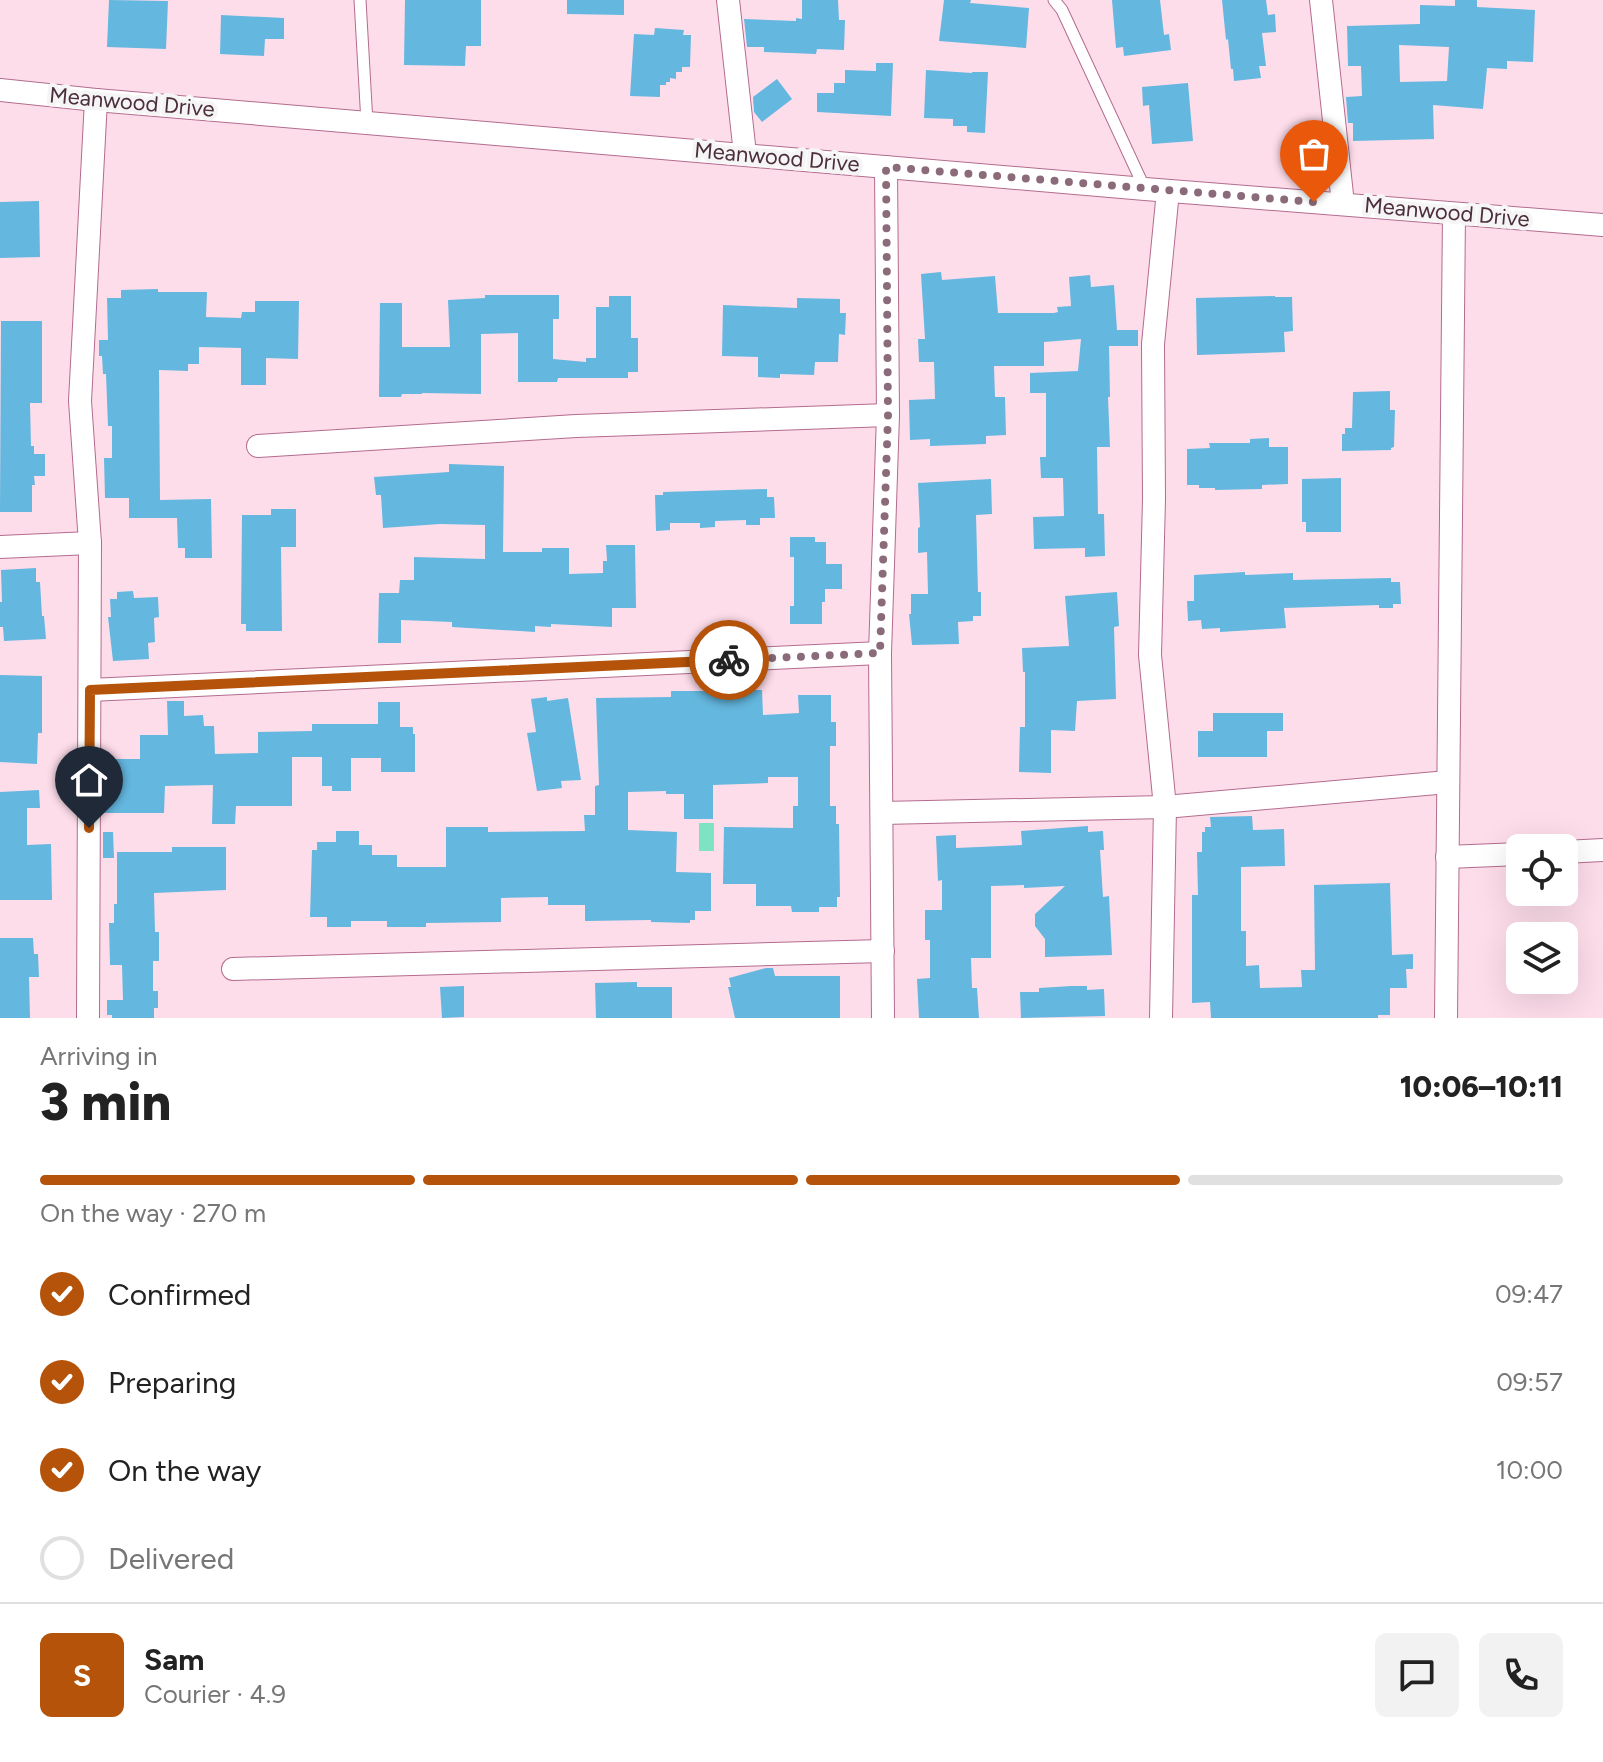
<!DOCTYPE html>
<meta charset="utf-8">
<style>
:root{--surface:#fff;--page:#f2f2f2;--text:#222;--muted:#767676;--line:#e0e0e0;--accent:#b45309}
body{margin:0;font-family:Figtree,sans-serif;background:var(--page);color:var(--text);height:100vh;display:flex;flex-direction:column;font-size:30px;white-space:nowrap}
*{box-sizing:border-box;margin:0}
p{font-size:26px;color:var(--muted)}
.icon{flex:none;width:44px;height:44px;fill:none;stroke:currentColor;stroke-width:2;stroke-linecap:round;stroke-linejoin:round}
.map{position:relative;height:1018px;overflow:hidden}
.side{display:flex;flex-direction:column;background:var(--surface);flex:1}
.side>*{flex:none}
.fabs{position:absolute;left:1506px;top:834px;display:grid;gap:16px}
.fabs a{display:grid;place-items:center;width:72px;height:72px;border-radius:12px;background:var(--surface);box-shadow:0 8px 32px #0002;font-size:40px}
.pin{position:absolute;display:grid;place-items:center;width:68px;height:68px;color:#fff;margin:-82px -34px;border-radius:50% 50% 50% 0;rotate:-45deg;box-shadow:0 0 8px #0007}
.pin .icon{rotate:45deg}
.courier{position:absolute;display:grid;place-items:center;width:80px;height:80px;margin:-40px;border:6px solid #b45309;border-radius:50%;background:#fff;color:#222;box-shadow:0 2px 10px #0007}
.summary em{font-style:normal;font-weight:800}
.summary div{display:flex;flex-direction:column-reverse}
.summary{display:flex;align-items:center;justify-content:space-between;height:136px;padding:0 40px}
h1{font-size:52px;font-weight:800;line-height:60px}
.bar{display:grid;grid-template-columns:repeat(4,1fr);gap:12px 8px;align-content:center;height:96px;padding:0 40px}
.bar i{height:10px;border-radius:6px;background:var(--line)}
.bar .active{background:var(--accent)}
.bar p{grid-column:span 4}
.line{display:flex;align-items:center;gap:20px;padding:0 40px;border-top:2px solid var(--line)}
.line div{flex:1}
.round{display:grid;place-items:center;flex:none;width:84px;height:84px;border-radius:12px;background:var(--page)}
ol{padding:0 40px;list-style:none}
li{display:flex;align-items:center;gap:24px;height:88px}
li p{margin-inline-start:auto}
li .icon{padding:8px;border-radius:50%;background:var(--accent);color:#fff;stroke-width:4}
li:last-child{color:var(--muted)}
li i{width:44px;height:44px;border:4px solid var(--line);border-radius:50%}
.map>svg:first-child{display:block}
.water{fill:#7ee3c3}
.building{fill:#64b7df;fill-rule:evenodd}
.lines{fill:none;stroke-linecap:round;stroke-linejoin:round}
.lane-casing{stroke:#b36c8d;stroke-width:13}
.street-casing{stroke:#b36c8d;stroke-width:24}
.lane{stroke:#fff;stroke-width:11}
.street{stroke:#fff;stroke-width:22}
.done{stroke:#8b6b79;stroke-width:8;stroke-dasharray:0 14.4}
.route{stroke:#b45309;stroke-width:10}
.labels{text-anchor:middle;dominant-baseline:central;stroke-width:8;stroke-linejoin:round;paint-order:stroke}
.street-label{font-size:22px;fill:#4d2e3c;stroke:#f5f5f5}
</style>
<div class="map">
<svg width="1603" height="1018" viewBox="0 0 1603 1018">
<rect width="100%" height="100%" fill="#feddeb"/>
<!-- water -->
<rect class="water" x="699" y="823" width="15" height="28"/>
<!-- building -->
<g class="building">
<path d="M109 0 168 1 166 49 107 47Z"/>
<path d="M405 0H481V46H466L465 66 404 65Z"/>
<path d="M567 0H624V15L567 14Z"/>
<path d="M802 0H838L839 20H845L844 50 817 49 816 54 764 52V47H747L744 19 796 21V18L802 19Z"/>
<path d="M944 0H971L970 3 1029 8 1026 48 939 41Z"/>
<path d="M1112 0H1160L1164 35 1169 34 1171 50 1124 56 1123 47 1116 48Z"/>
<path d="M1222 0H1266L1268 15 1275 14 1276 32 1262 33 1266 66H1259L1261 78 1234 81 1233 69H1231L1228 39 1226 40Z"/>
<path d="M1455 0H1477V7L1535 10 1533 62 1507 61V69L1487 68 1483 109 1433 105 1434 139 1353 141V123H1348L1346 97 1362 96 1361 66H1348L1347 26 1420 24V5L1455 6ZM1399 45 1449 47 1447 81 1400 82Z"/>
<path d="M221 15 284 18V39H265L264 56 220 54Z"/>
<path d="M655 28 684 30 683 35H691L690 67H682V72H676V79L670 78V82H666V85H660V97L630 96 634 34 654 35Z"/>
<path d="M876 63H893L891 116 817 112V93H834V83H845V70L876 71Z"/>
<path d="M926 70 972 73V72H988L985 133 967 132V126H953V119L924 118Z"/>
<path d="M777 79 792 99 762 122 754 112 753 97Z"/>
<path d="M1188 83 1193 141 1152 144 1149 105 1143 106 1142 87Z"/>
<path d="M39 201 40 257 0 258V202Z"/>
<path d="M941 272 942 280 995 276 998 313H1054L1058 312 1057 307 1071 306 1069 277 1090 275 1091 287 1114 285 1117 330H1138V346H1109L1110 397H1108L1110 447H1097L1098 514H1104L1105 556 1085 557V548L1034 549 1033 517 1064 516 1063 478H1041L1040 457H1046V393H1030V373L1078 371 1081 339 1044 342V366H994L995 397H1005L1006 435 986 436V444L930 446V439L910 440 909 400 935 399 934 362H919L918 339H925L921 274Z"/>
<path d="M158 289V292H207L206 317 241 318 242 312H255V301H299L298 359 266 358V385H241V348L199 347V364H188V371L159 370 160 500 211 499 212 558H185V548H178L177 518H129V498H105L104 458H112V426H108L106 374H103L102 356H99V340H108L107 298H121V290Z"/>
<path d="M485 295H559V319H553V359L586 362V358H596V307H609V296H631V338H638V372H628V378H558L557 382H518V333L481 334V394L422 393V394H402L401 397H379L380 303H402V347H450L448 300 485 298Z"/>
<path d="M1275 296V297H1292L1293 331 1284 332 1285 352 1197 355 1196 298Z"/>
<path d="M797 298 840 299V313H846L845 335 839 334 838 362H815L814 375 780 374V378L758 377V357L722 356 723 305 797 308Z"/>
<path d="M1 321H42V403H30L31 446H34V454H45V476H34L35 485H32V512H0Z"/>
<path d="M1390 391V410H1395L1394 447 1391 448V450L1342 451V434H1345V428H1352L1353 392Z"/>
<path d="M1269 438V447H1288V484L1262 485V489L1215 490V488H1199V485H1187V449L1210 448 1209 443H1250V439Z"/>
<path d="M449 464 504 466 503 552H542V548H569V574L603 573V561H607L606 545H635L636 608H612V627L551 624V627L535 626V632L452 627V622L401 620V643H378L379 593H399L400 580H414V557L485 559V525L440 524 383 528 381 495H376L374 477 449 472Z"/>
<path d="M1341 478V532H1306V522H1302V479Z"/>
<path d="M991 479 992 514 976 515 978 592H981V616H973V621L958 622 959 644 912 645 909 614H911V594H928L927 552 918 553V528L920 527 918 483Z"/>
<path d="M767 489V497H774L775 518H760V525H746V520L715 521V527L700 528V523H670V530L656 531 655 495H663V492Z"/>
<path d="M271 509H296V547H281L282 631H246V624H241L242 515H271Z"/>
<path d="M790 537H815V542H826V564H842V589H825V602H822V624H790V606H794V557H790Z"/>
<path d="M36 568V582H40L42 616H44L46 639 4 641 3 627H0V602H2L1 570Z"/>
<path d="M1245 572V575L1293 573V580L1391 578V582H1400L1401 604H1393V608H1379V605L1284 608 1286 628 1220 632V628L1202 629 1201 620 1188 621 1187 601H1194V575Z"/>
<path d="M133 591 134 598 158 597 159 617 154 618 155 642 148 643 149 659 113 661 108 617H111L110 599H117V592Z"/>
<path d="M1117 592 1119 626 1114 627 1116 699 1077 701 1075 731 1051 730V773L1019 772 1020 727H1025V672H1023L1022 648 1069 646 1065 596Z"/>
<path d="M0 675 42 676V733H38L37 764 0 762Z"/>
<path d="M744 690H762L763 715 799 713 798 695H831V722H836V746H830V806H836V824H839L840 897H837V907H819V912H792L791 906H756V884H723L724 827 793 828V806H798V777H768V783L713 785V819H684V794H666V791L628 792V830L677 832 676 872 711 873V911H695V920H690V923L651 922V920L585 921V905H548V897L501 898V922L426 923V927H387V921H351V927H327V917H310L312 850H317V842H336V831H359V845H372V855H397V867H446V827H488V832L585 831 584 815H595V786L599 785 596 698 671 697V691H710V695L744 694Z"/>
<path d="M547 697V701L568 698 581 780 561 781 562 788 537 791 527 733 536 732 531 699Z"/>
<path d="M167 701H184V716L203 715 204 726H214L215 754 258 753V732L312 731V724H378V702H400V727H413V734H415V772H381V758H351V791H332V786H322V757H292V806H236L235 824H212L213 785 165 786 164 813H103V788L108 787V759H140V735H168Z"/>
<path d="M1213 713H1283V731H1267V757H1198V731H1213Z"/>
<path d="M39 790 40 808H27V845L51 844 52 900H0V792Z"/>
<path d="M1252 816 1253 830 1284 829 1285 866 1241 867V931H1246V966L1259 965 1260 988 1302 987 1301 970H1315L1314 885 1390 883 1392 955 1413 954V969H1406L1407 988H1390V1015H1378V1018H1211L1210 1002 1192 1003V895H1198L1197 852H1202V832H1205V827H1211L1210 817Z"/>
<path d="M1088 826V832L1103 831 1104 850H1100L1103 897 1109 896 1112 955 1045 957V939L1035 926V914L1065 886 1024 888V885L991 886V958H971L972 988H977L979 1018H919L917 979 930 978V940H925V910H942V880L938 881 936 836 956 835V848L1022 845 1021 831Z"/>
<path d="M103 832H113L114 858H103Z"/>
<path d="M172 847H226V890L154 893 155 932H159V961H153V991H158V1008H154V1018H112V1015H107V1000H123L122 965H110L109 923H114V904H117V852H172Z"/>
<path d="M0 938H33L34 954H38L39 977H29L30 1018H0Z"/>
<path d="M766 968H773L775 976H840V1018H735L728 987H731L729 978Z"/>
<path d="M637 982V987H672V1018H596L595 983Z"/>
<path d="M464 986V1017L442 1018 440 987Z"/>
<path d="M1072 986H1087V990L1104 989 1105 1016 1021 1018 1020 992H1039V988Z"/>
</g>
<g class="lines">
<defs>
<g id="lane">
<path d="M360 0 367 123"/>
<path d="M1054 0 1062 10 1145 189"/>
</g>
<g id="street">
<path d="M728 0 745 154"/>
<path d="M1321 0 1343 204"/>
<path d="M0 90 96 100 1145 189 1603 225"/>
<path d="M258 446 576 426 888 415"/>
<path d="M0 547 90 543"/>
<path d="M90 690 880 653"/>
<path d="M882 813 1165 807 1448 782"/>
<path d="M1564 852 1603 850"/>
<path d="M1447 857 1520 854"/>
<path d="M233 969 883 951"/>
<path d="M88 1018 90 543 80 401 96 100"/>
<path d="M883 1018 880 653 888 415 886 167"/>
<path d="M1161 1018 1165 807 1150 655 1154 499 1153 344 1168 191"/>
<path d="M1446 1018 1454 214"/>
</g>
</defs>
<!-- lane casing -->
<use href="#lane" class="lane-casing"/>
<!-- street casing -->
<use href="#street" class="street-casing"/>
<!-- lane -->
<use href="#lane" class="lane"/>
<!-- street -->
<use href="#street" class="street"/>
</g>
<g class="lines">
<!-- done -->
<path class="done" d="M729 660 880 653 888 415 886 167 1314 202"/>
<!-- route -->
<path class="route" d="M89 828 90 690 729 660"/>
</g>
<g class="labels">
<!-- street labels -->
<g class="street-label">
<text transform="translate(132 102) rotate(5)">Meanwood Drive</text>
<text transform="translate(777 157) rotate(5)">Meanwood Drive</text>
<text transform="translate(1447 212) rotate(5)">Meanwood Drive</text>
</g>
</g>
</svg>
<div class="fabs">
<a><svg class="icon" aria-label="locate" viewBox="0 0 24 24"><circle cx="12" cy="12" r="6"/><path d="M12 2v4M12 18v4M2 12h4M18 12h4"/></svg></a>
<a><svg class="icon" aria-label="layers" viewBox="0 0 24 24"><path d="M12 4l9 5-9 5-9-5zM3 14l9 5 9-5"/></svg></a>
</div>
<div class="pin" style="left:1314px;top:202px;background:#ea580c"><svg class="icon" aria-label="bag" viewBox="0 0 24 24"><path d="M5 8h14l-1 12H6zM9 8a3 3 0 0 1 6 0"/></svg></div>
<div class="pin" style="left:89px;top:828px;background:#1f2937"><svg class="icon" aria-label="home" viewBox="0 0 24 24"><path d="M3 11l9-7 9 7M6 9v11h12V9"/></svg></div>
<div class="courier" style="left:729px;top:660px"><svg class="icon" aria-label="bike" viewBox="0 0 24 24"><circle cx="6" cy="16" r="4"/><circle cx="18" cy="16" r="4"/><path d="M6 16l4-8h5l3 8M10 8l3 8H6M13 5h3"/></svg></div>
</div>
<section class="side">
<div class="summary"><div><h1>3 min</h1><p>Arriving in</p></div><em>10:06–10:11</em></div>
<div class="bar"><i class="active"></i><i class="active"></i><i class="active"></i><i></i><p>On the way · 270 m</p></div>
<ol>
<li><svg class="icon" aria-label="check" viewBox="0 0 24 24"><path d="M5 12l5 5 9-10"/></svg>Confirmed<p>09:47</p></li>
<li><svg class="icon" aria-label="check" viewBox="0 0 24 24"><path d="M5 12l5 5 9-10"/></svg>Preparing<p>09:57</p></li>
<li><svg class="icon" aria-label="check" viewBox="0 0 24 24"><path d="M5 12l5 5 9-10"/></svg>On the way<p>10:00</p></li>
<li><i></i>Delivered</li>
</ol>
<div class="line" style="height:144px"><b class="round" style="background:var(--accent);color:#fff">S</b><div><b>Sam</b><p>Courier · 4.9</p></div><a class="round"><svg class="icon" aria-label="chat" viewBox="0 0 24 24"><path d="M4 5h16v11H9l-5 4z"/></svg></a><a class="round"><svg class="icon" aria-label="phone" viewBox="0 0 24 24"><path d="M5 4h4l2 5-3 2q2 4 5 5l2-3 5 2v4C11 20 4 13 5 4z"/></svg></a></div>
</section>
